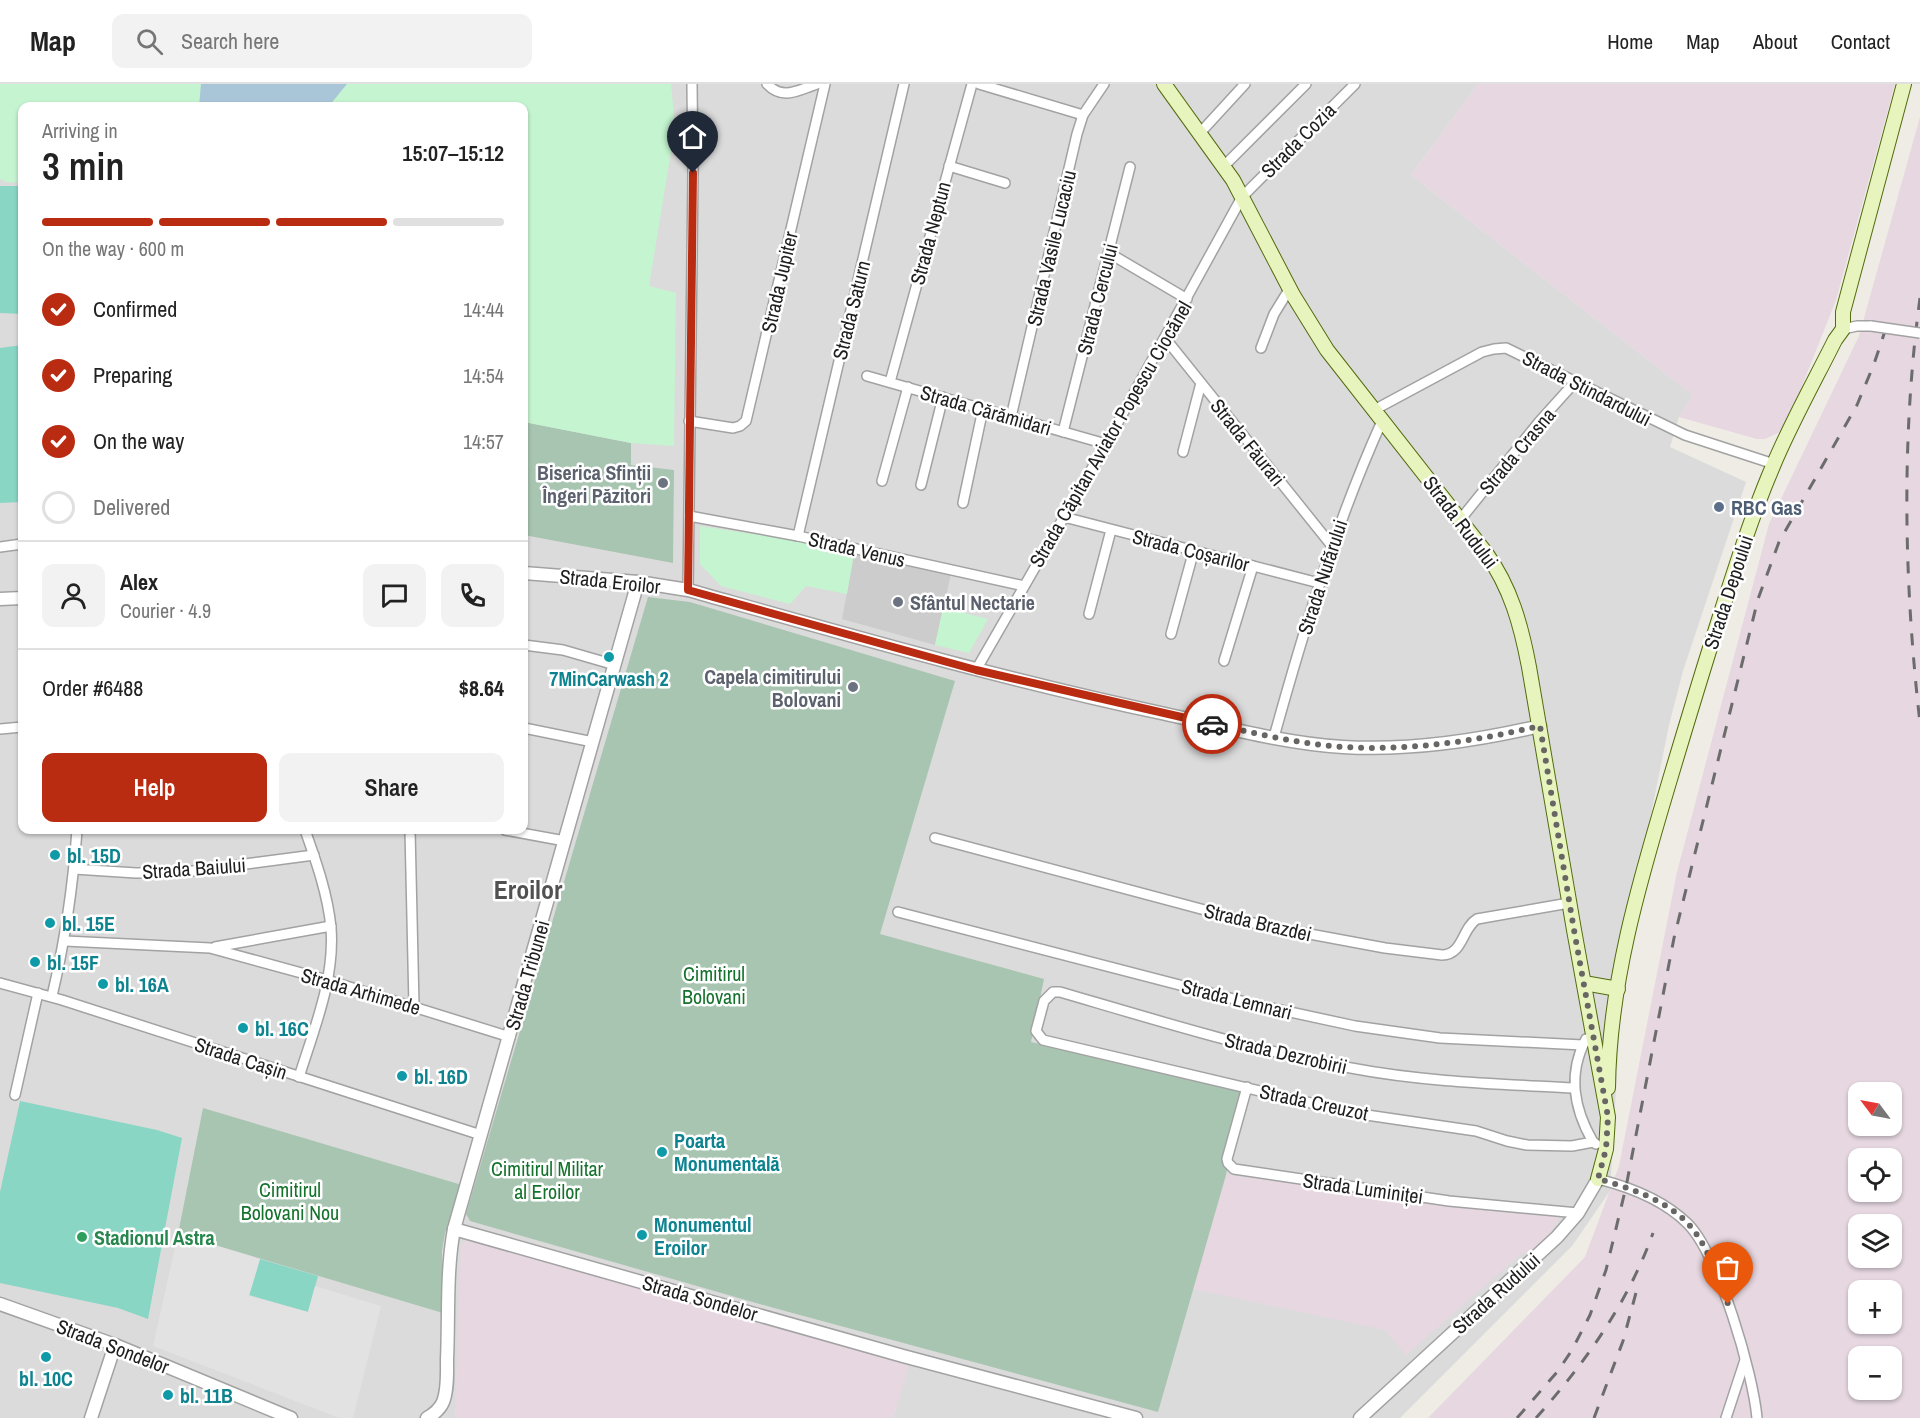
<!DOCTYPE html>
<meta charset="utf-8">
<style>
:root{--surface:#fff;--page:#f2f2f2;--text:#222;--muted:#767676;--line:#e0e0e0;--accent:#ba2c12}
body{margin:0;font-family:"Archivo Narrow",sans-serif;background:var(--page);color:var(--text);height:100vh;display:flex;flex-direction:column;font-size:22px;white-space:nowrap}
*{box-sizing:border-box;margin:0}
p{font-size:20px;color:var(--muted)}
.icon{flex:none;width:33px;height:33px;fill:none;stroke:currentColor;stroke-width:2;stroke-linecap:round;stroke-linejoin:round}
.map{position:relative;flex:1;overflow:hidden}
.panel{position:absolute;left:18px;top:18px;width:510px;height:732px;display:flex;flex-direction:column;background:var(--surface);border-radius:12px;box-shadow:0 2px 4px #0004}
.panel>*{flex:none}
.needle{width:39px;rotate:302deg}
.fabs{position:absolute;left:1848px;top:998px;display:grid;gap:12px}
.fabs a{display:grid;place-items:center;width:54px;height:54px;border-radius:12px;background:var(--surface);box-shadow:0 2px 4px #0004;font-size:30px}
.pin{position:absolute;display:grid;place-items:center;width:51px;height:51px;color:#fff;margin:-62px -26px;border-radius:50% 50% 50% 0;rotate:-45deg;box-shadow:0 0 6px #0007}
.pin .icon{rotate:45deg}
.courier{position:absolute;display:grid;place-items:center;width:60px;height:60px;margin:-30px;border:4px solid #ba2c12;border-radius:50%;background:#fff;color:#222;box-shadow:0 2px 8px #0007}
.head em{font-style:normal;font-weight:600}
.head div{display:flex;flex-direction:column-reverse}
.head{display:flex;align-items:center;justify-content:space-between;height:102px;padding:0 24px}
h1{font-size:39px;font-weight:600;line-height:45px}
.bar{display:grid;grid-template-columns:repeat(4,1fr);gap:9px 6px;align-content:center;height:72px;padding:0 24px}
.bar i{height:8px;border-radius:4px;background:var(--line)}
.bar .active{background:var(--accent)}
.bar p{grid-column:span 4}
.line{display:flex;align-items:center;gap:15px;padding:0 24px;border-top:2px solid var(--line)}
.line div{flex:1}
.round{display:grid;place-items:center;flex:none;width:63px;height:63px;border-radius:12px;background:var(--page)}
ol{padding:0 24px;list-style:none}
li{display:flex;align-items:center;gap:18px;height:66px}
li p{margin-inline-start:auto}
li .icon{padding:6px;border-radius:50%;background:var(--accent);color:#fff;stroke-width:4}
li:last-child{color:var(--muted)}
li i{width:33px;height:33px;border:3px solid var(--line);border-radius:50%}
.button{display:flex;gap:12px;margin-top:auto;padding:12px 24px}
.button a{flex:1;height:69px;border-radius:12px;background:var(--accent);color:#fff;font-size:24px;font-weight:600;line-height:69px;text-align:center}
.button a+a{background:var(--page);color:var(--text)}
header{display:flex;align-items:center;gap:36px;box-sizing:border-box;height:84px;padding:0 30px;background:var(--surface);border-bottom:2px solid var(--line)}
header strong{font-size:28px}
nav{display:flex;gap:33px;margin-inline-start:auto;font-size:21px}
.search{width:420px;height:54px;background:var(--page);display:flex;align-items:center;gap:15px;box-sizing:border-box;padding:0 21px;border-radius:12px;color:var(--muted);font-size:22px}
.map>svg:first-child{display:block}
.residential{fill:#dcdbdb;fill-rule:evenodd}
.industrial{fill:#e6d7e1;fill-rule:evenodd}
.religious{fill:#ccc}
.cemetery{fill:#a8c5b1}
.park{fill:#c5f4d0}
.pitch{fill:#89d6c5}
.parking{fill:#e2e2e2}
.water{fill:#a9c6d8}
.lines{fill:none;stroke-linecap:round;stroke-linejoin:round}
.minor-casing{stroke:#a2a2a2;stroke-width:12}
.tertiary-casing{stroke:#a2a2a2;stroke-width:15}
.secondary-casing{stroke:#526b0e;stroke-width:16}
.minor{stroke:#fff;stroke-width:9}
.tertiary{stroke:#fff;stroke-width:12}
.secondary{stroke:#e8f4bd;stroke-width:14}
.rail{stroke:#6c6c6c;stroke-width:3;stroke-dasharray:12 12;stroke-linecap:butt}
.minor-bridge-casing{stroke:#a2a2a2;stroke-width:12;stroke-linecap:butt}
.minor-bridge{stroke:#fff;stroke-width:9}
.done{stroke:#676664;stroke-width:6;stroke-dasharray:0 10.8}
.route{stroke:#ba2c12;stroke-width:8}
.worship-dot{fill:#6b7280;stroke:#fff;stroke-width:2}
.service-dot{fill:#5c6f8a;stroke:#fff;stroke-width:2}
.culture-dot{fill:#0f9aa8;stroke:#fff;stroke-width:2}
.leisure-dot{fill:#2e9e5b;stroke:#fff;stroke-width:2}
.labels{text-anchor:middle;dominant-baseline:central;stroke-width:5;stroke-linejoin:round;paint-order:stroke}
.street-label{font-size:20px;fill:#1e1e1e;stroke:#fff}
.worship-label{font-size:20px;font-weight:bold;fill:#5b616d;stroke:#fff;text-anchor:end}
.service-label{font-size:20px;font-weight:bold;fill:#4e5e75;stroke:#fff;text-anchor:start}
.culture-label{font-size:20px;font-weight:bold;fill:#0d838f;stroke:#fff;text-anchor:start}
.park-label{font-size:20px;fill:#15722c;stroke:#fff}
.leisure-label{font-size:20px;font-weight:bold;fill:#27864d;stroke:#fff;text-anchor:start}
.district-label{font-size:26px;font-weight:bold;fill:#515151;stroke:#fff}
</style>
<header>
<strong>Map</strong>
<div class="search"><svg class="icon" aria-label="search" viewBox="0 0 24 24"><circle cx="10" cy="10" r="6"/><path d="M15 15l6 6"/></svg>Search here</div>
<nav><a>Home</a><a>Map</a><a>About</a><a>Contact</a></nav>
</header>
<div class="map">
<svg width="1920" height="1334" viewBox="0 0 1920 1334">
<rect width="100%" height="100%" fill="#eeece5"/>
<!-- residential -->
<path class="residential" d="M0 0H1478L1411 91 1693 311 1679 333 1670 363 1746 398 1683 587 1669 641 1642 775 1620 938 1610 1107 1572 1162 1400 1334H893L908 1281 472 1153 455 1334H0ZM22 22H524V746H22Z"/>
<!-- industrial -->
<g class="industrial">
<path d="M1478 0H1895L1836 216 1788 337 1778 349 1765 355H1757L1679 333 1693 311 1411 91Z"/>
<path d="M1920 33V1334H1428L1585 1173 1619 1082 1677 788 1769 440 1859 252ZM1858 1008H1892V1041H1858ZM1858 1074H1892V1107H1858ZM1858 1140H1892V1173H1858ZM1858 1206H1892V1239H1858ZM1858 1272H1892V1305H1858Z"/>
<path d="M1226 1091 1534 1128 1560 1133 1555 1142 1538 1163 1533 1167 1521 1170 1406 1271 1385 1246 1192 1205Z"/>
<path d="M472 1153 909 1281 893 1334H455L461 1160Z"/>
</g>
<!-- religious -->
<path class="religious" d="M854 470 951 490 935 561 842 535Z"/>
<!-- cemetery -->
<g class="cemetery">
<path d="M524 338 631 359V381L674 386 673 479 524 451Z"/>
<path d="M648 513 690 518 955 597 880 850 1044 895 1031 958 1242 1006 1226 1091 1158 1328 774 1224 470 1137 466 1130Z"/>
<path d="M203 1024 462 1101 445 1149 442 1167 443 1229 178 1150Z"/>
</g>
<!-- park -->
<g class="park">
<path d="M0 0H671L675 43 649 202 676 209 674 362 631 359 524 338V22H22V99L6 98 0 95Z"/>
<path d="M700 442 852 465 854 470 847 510 806 502 790 520 721 502 700 480Z"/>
<path d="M943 524 988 535 969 569 935 561Z"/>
</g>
<!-- pitch -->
<g class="pitch">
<path d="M0 102H22V230L0 229Z"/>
<path d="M22 261V418L0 419V264Z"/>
<path d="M20 1017 157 1046 182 1054 148 1235 118 1224 0 1199V1108Z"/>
<path d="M260 1175 318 1192 308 1228 249 1211Z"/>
</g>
<!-- parking -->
<path class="parking" d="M178 1150 260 1175 249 1212 308 1228 315 1202 381 1222 353 1334H339L153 1262Z"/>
<!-- water -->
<path class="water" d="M201 0H347L329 22H199Z"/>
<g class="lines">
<defs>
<g id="minor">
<path d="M767 0C783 17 798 6 817 0"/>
<path d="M979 0 1083 31"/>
<path d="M1200 49 1245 0"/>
<path d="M949 82 1005 99"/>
<path d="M1224 82 1306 0"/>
<path d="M1109 169 1187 215"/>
<path d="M1843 245 1857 242H1871"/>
<path d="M1165 254 1332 462"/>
<path d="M1261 264 1274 230 1290 204"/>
<path d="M867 292 1106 360"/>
<path d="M890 298 972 0"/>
<path d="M1374 326 1482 268 1494 265 1506 264 1685 351 1774 380"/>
<path d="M1011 333 1077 50 1083 31 1104 0"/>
<path d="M689 337 733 344 740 342 746 337 825 0"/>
<path d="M1063 348 1130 83"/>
<path d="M1183 368 1201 299"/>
<path d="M882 397 908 303"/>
<path d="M921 401 943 313"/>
<path d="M963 419 983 325"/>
<path d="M689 432 798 452 1024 502"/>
<path d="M1064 433 1319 499"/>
<path d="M1460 436 1539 338 1575 298"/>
<path d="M798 452 904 0"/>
<path d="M0 463 22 460"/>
<path d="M688 506 693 89 692 0"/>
<path d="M1089 530 1111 446"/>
<path d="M1171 550 1194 466"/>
<path d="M524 561 563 566 615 581"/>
<path d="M1224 577 1253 482"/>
<path d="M976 586 1106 360 1242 113 1355 0"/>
<path d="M524 644 593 658"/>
<path d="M0 645 22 643"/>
<path d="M1274 653C1304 545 1336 439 1382 337"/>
<path d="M410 746 414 922"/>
<path d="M505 746 565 757"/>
<path d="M935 754 1261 841 1385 864 1442 871C1463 871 1462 844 1477 835L1569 819"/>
<path d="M74 785 136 789 185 788 314 771"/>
<path d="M898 828 1253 920 1355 942 1440 954 1583 961"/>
<path d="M65 857 210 864 327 896 510 953"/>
<path d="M215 863 331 842"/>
<path d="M0 899 62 916 481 1051"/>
<path d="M52 912C65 857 73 802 77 746"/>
<path d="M1586 955C1567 991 1574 1025 1593 1058L1596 1060"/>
<path d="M299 993C314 945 335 895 331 844 328 811 316 777 305 746"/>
<path d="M1247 1003 1227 1075 1228 1079 1234 1085 1449 1117 1578 1129"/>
<path d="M1573 1004C1500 1000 1424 998 1351 984 1252 966 1156 936 1060 908H1053L1044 917 1036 947 1043 956 1353 1029 1476 1047 1507 1057 1527 1061 1572 1062 1593 1058"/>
<path d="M15 1011 38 909"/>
<path d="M1598 1095C1630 1103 1665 1117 1688 1140 1719 1172 1753 1289 1757 1334"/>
<path d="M1726 1334 1745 1276"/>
</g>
<g id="tertiary">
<path d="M524 489 638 498 688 506C845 550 1001 595 1161 629 1221 642 1281 659 1343 663 1409 667 1476 657 1540 642"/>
<path d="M0 515 22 514"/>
<path d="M454 1145 903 1272 1136 1334"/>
<path d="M0 1220 115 1261 291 1334"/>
<path d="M91 1334 115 1261"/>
<path d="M427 1334C434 1330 440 1325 443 1318 448 1306 447 1288 447 1276 449 1232 446 1188 454 1145L638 498"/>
<path d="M1360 1334 1557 1153 1578 1129 1598 1095"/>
</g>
<g id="secondary">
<path d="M1164 0 1233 96 1293 211 1327 266 1486 469C1511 504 1521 541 1529 583L1574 846 1608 1033 1606 1065 1598 1095"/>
<path d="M1584 899 1618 905"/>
<path d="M1608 1004C1609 901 1639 799 1668 702 1685 645 1702 589 1720 532 1736 482 1752 431 1773 382 1791 339 1814 298 1835 256L1843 245V228L1904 0"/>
</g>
</defs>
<!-- minor casing -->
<use href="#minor" class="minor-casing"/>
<!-- tertiary casing -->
<use href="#tertiary" class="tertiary-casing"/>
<!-- secondary casing -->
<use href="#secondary" class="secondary-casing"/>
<!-- minor -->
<use href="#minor" class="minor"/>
<!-- tertiary -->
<use href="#tertiary" class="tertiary"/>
<!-- secondary -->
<use href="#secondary" class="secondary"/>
<!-- rail -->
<g class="rail">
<path d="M1920 214C1901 354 1904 499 1920 639"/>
<path d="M1517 1334 1558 1287 1572 1266 1590 1231 1606 1186 1626 1103 1674 854 1758 515 1779 458 1857 321 1874 280 1889 235"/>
<path d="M1536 1334C1585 1279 1628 1219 1653 1149"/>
<path d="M1594 1334 1623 1257 1637 1205"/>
</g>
<defs>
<path id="minor-bridge" d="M1871 242 1920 249"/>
</defs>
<!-- minor-bridge casing -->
<use href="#minor-bridge" class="minor-bridge-casing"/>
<!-- minor-bridge -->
<use href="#minor-bridge" class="minor-bridge"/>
</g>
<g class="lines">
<!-- done -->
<path class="done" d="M1212 640C1255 649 1299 660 1344 663 1410 667 1476 657 1540 642L1574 846 1608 1033 1606 1065 1598 1095C1632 1104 1674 1119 1695 1148 1710 1169 1719 1196 1728 1220"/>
<!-- route -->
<path class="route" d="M693 89 688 506 976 586 1212 640"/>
</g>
<!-- markers -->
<g class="worship-dot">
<circle cx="663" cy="399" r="6"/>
<circle cx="898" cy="518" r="6"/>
<circle cx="853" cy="603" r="6"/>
</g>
<circle class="service-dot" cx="1719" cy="423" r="6"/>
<g class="culture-dot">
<circle cx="609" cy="573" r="6"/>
<circle cx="55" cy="771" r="6"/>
<circle cx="50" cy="839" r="6"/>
<circle cx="35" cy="878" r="6"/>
<circle cx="103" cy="900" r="6"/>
<circle cx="243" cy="944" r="6"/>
<circle cx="402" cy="992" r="6"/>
<circle cx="662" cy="1068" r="6"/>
<circle cx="642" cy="1151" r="6"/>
<circle cx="46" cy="1273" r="6"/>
<circle cx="168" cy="1311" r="6"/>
</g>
<circle class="leisure-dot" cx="82" cy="1153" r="6"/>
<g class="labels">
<!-- street labels -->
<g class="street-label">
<text transform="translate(1298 56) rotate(-45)">Strada Cozia</text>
<text transform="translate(930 149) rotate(-75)">Strada Neptun</text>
<text transform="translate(1051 164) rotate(-77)">Strada Vasile Lucaciu</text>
<text transform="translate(779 198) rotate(-77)">Strada Jupiter</text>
<text transform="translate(1097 215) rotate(-76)">Strada Cercului</text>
<text transform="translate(851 226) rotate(-76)">Strada Saturn</text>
<text transform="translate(1587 304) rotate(27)">Strada Stindardului</text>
<text transform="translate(986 326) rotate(16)">Strada Cărămidari</text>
<text transform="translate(1110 350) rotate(-60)">Strada Căpitan Aviator Popescu Ciocănel</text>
<text transform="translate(1248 358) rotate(51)">Strada Făurari</text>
<text transform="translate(1517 367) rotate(-50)">Strada Crasna</text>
<text transform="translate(1461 438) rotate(53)">Strada Rudului</text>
<text transform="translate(857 465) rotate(13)">Strada Venus</text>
<text transform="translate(1191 466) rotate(14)">Strada Coșarilor</text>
<text transform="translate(1322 493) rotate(-72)">Strada Nufărului</text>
<text transform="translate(610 497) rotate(6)">Strada Eroilor</text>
<text transform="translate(1728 508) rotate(-72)">Strada Depoului</text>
<text transform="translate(194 784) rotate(-4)">Strada Baiului</text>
<text transform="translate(1258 838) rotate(13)">Strada Brazdei</text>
<text transform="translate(527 891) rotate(-74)">Strada Tribunei</text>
<text transform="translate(361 907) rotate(16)">Strada Arhimede</text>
<text transform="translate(1237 915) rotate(14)">Strada Lemnari</text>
<text transform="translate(1286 969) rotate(13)">Strada Dezrobirii</text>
<text transform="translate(241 974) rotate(18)">Strada Cașin</text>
<text transform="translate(1314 1018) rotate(12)">Strada Creuzot</text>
<text transform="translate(1363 1104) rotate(8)">Strada Luminiței</text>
<text transform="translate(1496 1209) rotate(-42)">Strada Rudului</text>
<text transform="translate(700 1214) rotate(16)">Strada Sondelor</text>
<text transform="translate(113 1262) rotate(21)">Strada Sondelor</text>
</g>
<!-- worship labels -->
<g class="worship-label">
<text x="651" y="388">Biserica Sfinții<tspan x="651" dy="23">Îngeri Păzitori</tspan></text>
<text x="910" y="518" text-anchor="start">Sfântul Nectarie</text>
<text x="841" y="592">Capela cimitirului<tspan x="841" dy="23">Bolovani</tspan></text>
</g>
<!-- service labels -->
<g class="service-label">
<text x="1731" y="423">RBC Gas</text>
</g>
<!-- culture labels -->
<g class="culture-label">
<text x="609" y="594" text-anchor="middle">7MinCarwash 2</text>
<text x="67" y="771">bl. 15D</text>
<text x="62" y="839">bl. 15E</text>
<text x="47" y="878">bl. 15F</text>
<text x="115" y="900">bl. 16A</text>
<text x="255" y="944">bl. 16C</text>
<text x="414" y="992">bl. 16D</text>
<text x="674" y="1056">Poarta<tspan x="674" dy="23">Monumentală</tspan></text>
<text x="654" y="1140">Monumentul<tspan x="654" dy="23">Eroilor</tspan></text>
<text x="46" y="1294" text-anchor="middle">bl. 10C</text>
<text x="180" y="1311">bl. 11B</text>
</g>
<!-- park labels -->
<g class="park-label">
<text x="714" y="889">Cimitirul<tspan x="714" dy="23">Bolovani</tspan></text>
<text x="547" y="1084">Cimitirul Militar<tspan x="547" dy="23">al Eroilor</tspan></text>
<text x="290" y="1105">Cimitirul<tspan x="290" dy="23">Bolovani Nou</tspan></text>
</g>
<!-- leisure labels -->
<g class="leisure-label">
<text x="94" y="1153">Stadionul Astra</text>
</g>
<!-- district labels -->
<g class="district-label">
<text x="528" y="805">Eroilor</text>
</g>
</g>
</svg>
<div class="fabs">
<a><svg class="needle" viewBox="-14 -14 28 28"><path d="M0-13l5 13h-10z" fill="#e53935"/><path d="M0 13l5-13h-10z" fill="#767676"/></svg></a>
<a><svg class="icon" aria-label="locate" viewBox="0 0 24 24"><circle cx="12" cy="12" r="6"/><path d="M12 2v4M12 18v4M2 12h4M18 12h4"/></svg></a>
<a><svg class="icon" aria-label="layers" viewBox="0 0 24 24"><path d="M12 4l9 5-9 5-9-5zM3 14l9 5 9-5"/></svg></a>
<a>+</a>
<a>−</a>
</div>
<div class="pin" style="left:1728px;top:1220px;background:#ea580c"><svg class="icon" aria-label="bag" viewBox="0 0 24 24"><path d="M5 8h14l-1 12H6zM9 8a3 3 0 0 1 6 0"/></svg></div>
<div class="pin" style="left:693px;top:89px;background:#1f2937"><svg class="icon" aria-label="home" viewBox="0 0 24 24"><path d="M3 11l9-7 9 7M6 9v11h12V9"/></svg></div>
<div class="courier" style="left:1212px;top:640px"><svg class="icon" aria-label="car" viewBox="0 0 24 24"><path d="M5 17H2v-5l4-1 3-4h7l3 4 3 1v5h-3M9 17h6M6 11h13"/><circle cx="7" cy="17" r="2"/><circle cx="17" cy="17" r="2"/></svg></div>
<section class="panel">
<div class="head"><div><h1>3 min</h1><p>Arriving in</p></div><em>15:07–15:12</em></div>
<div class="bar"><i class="active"></i><i class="active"></i><i class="active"></i><i></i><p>On the way · 600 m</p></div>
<ol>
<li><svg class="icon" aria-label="check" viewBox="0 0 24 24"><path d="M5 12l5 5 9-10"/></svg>Confirmed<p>14:44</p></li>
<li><svg class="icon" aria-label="check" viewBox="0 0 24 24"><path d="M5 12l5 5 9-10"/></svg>Preparing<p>14:54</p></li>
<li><svg class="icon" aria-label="check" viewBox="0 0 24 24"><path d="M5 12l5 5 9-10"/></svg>On the way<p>14:57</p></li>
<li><i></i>Delivered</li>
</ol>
<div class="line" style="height:108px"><a class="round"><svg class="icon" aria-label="person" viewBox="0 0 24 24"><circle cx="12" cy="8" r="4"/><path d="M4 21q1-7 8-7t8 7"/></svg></a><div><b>Alex</b><p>Courier · 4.9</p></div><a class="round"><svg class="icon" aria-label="chat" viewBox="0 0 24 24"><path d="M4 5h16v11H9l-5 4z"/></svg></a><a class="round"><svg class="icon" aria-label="phone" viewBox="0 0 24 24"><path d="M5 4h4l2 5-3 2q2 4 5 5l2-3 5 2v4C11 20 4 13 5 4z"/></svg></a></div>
<div class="line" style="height:78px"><div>Order #6488</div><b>$8.64</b></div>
<div class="button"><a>Help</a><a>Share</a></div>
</section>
</div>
